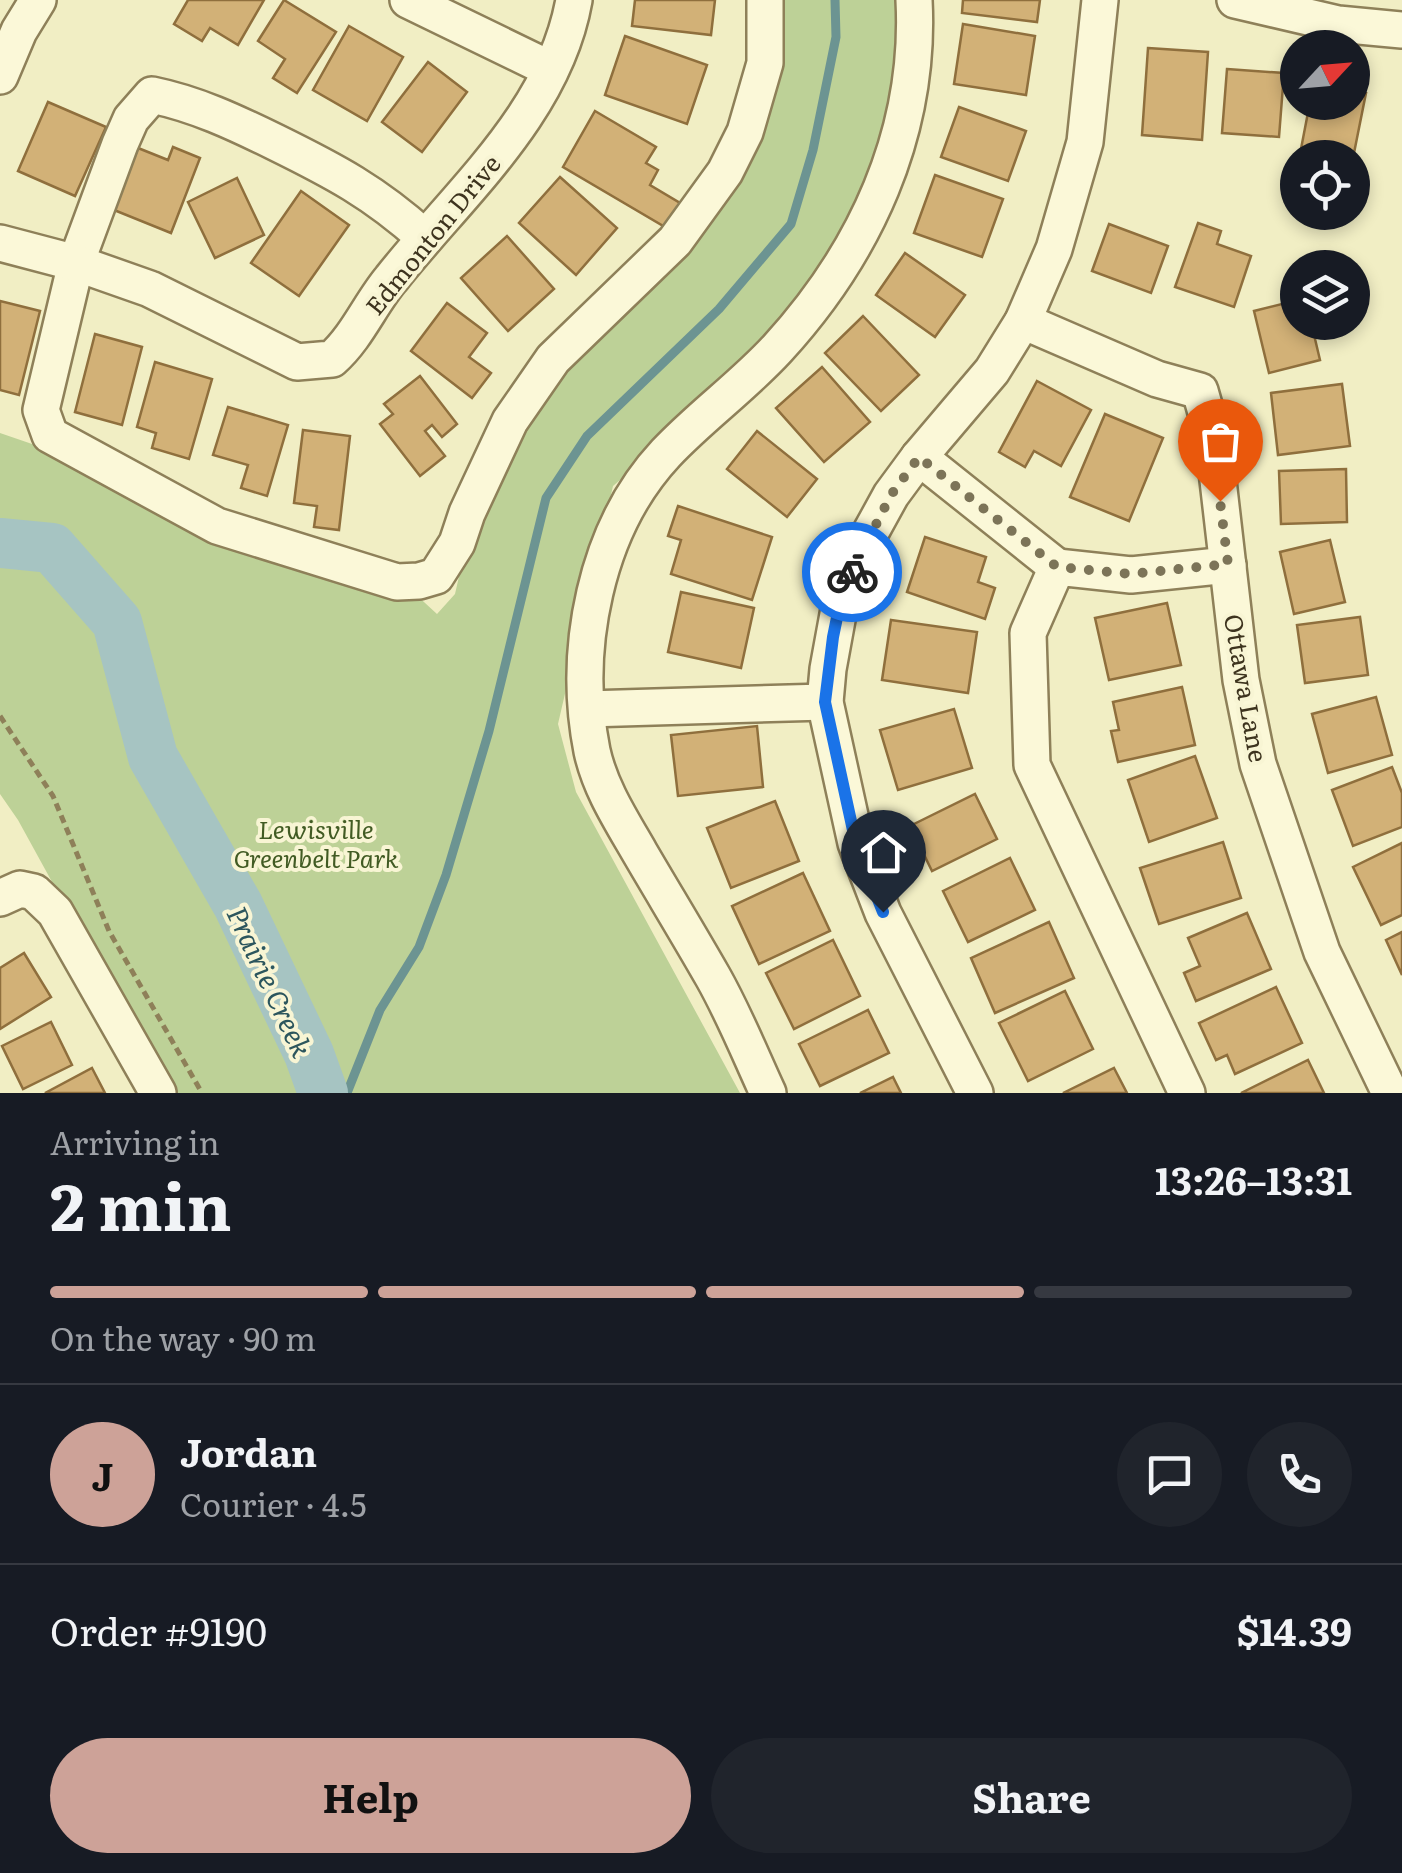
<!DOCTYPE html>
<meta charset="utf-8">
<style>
:root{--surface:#171b24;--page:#20242c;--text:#f1f3f6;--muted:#9ea1a6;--line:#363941;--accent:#cda298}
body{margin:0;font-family:Literata,serif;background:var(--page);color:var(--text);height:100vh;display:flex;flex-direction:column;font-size:38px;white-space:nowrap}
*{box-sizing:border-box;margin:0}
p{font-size:32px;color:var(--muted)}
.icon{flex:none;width:55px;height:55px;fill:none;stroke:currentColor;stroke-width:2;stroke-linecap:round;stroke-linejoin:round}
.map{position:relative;height:1093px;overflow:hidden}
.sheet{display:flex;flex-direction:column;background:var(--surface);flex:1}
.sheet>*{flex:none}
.needle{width:65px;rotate:64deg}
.fabs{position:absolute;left:1280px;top:30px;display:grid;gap:20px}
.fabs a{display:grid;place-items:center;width:90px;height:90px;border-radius:50%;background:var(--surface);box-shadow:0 5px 15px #0003;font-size:50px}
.pin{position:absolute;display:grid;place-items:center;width:85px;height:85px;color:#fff;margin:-102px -42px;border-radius:50% 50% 50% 0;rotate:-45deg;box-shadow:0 0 10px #0007}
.pin .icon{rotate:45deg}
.courier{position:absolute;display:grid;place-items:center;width:100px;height:100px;margin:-50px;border:8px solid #1a73e8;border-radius:50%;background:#fff;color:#222;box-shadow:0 2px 12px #0007}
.summary em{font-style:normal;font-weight:700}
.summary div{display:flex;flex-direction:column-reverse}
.summary{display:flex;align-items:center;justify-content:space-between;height:170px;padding:0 50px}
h1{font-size:65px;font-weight:700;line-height:75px}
.bar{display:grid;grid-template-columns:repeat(4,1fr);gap:15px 10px;align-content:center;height:120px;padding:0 50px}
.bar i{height:12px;border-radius:8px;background:var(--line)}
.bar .selected{background:var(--accent)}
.bar p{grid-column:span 4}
.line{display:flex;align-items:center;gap:25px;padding:0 50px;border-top:2px solid var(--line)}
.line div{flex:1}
.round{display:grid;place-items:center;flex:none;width:105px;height:105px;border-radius:52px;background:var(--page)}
.button{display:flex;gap:20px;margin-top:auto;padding:20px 50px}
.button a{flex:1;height:115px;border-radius:60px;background:var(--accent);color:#111;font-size:40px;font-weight:700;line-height:115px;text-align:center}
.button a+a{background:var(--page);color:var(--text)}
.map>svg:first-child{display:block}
.green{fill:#bdd197}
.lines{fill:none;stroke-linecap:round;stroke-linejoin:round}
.stream{stroke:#6c9492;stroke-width:9}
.river{stroke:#a6c4c2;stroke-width:50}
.building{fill:#d2b177;stroke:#8f6f3d;stroke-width:2.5}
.minor-casing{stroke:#8e8059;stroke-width:40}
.path{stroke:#8e8059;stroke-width:5;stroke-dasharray:8 5;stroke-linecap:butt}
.minor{stroke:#fbf8d8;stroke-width:35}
.done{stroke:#7c7458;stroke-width:10;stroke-dasharray:0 18}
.route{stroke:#1a73e8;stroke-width:12}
.labels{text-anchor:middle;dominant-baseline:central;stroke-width:8;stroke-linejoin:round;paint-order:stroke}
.street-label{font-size:25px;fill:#3d331e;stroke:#f8f5d4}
.park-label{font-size:25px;font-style:italic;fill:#415b23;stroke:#f8f5d4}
.water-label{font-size:28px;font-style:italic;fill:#2c565d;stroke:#f8f5d4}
</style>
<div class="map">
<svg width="1402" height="1093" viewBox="0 0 1402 1093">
<rect width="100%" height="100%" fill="#f1eec4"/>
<!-- green -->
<path class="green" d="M776 0H905L900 102 824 271 738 379 613 486 558 724 576 792 740 1093H168L18 820 0 794V433L201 502 412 591 437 614 455 594 484 467 537 381 714 204Z"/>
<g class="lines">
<!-- stream -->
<path class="stream" d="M347 1093 380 1010 419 947 446 875 489 731 546 498 587 436 719 309 791 224 813 150 836 37 835 0"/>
<!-- river -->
<path class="river" d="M0 543 52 548 117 622 153 757 238 905 309 1054 323 1093"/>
</g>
<!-- building -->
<g class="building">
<path d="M188 0H264L238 45 210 28 202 41 174 24Z"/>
<path d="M284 0 336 32 297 93 273 78 285 59 258 41Z"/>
<path d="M635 0H715L711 35 632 26Z"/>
<path d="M963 0H1040L1037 22 962 13Z"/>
<path d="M963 24 1035 36 1026 95 954 84Z"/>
<path d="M349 26 403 57 367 121 313 90Z"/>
<path d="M625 36 707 65 687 124 605 95Z"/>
<path d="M1148 48 1208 52 1202 140 1142 135Z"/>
<path d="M428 62 467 92 422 152 382 122Z"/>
<path d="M1227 69 1284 73 1279 137 1222 133Z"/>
<path d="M1352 91 1366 93 1352 163V158L1300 154 1310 102H1352Z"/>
<path d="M48 102 106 127 75 196 18 171Z"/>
<path d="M959 107 1026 131 1008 181 941 157Z"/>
<path d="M595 111 656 147 646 163 658 170 650 185 680 203 665 227 563 167Z"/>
<path d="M173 147 200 158 171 233 114 210 138 148 168 160Z"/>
<path d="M935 175 1003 199 982 257 914 233Z"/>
<path d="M560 177 617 228 576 275 519 223Z"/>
<path d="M237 178 264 235 215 258 188 202Z"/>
<path d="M301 191 349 225 299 296 251 263Z"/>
<path d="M1198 223 1221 231 1217 244 1251 256 1234 307 1175 287Z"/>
<path d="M1109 224 1168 246 1151 293 1092 271Z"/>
<path d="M507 236 554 289 508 331 461 278Z"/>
<path d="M905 253 965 295 935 337 876 295Z"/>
<path d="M1298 300V322H1311L1320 360 1269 373 1254 311Z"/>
<path d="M0 301 40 311 19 395 0 390Z"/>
<path d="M447 303 487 333 469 357 491 373 472 398 411 351Z"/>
<path d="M863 316 919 375 881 411 825 353Z"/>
<path d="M95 334 142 347 122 425 75 412Z"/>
<path d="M155 362 212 379 189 459 152 448 156 433 137 427Z"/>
<path d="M822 367 870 422 824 462 776 408Z"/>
<path d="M420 376 457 424 442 437 432 425 425 431 445 456 420 476 380 424 393 414 384 404Z"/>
<path d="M1037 381 1091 410 1061 466 1034 451 1025 467 999 452Z"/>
<path d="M1342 384 1350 446 1278 455 1271 393Z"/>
<path d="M228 407 288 425 267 496 241 488 248 465 213 455Z"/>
<path d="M1105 414 1163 438 1129 521 1070 497Z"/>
<path d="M303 430 350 436 339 530 314 527 317 506 294 503Z"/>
<path d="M757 431 817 479 787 517 727 469Z"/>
<path d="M1346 469 1347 522 1281 524 1279 471Z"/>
<path d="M678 506 772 537 752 600 671 574 681 540 668 536Z"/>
<path d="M925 537 986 557 978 582 995 588 985 619 907 592Z"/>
<path d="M1330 540 1345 602 1294 614 1280 552Z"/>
<path d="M681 592 754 608 741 668 668 652Z"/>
<path d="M1167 603 1181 665 1109 680 1095 618Z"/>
<path d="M1360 617 1368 675 1305 683 1297 625Z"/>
<path d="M891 620 977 632 968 693 882 680Z"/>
<path d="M1182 687 1195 745 1118 762 1111 731 1119 730 1113 702Z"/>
<path d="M1376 697 1392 755 1328 773 1312 714Z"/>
<path d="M954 709 972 768 898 790 880 730Z"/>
<path d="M757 726 763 787 678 796 671 735Z"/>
<path d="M1195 756 1217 818 1149 842 1128 780Z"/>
<path d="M1392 767 1402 793V827L1353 846 1332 790Z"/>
<path d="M975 794 997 839 932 871 910 826Z"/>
<path d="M775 801 799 861 731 888 707 828Z"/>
<path d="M1223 842 1241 898 1159 924 1140 868Z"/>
<path d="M1402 843V915L1381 925 1353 867Z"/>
<path d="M1010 858 1035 910 968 942 943 891Z"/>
<path d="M803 873 830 931 759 964 732 906Z"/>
<path d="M1247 913 1271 969 1196 1001 1184 973 1200 966 1188 938Z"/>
<path d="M1049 922 1074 978 995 1013 971 958Z"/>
<path d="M1402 932V975L1386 940Z"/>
<path d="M833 940 860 996 794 1029 766 973Z"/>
<path d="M24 953 51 997 0 1029V968Z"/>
<path d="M1276 987 1302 1043 1235 1074 1227 1055 1216 1060 1199 1023Z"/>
<path d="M1065 991 1093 1049 1028 1081 999 1023Z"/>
<path d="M868 1010 889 1053 820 1086 799 1044Z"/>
<path d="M51 1022 72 1065 23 1089 2 1046Z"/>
<path d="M1308 1060 1324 1093H1241Z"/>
<path d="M92 1068 105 1093H45Z"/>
<path d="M1114 1068 1127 1093H1063Z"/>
<path d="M893 1077 901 1093H860Z"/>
</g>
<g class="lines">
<defs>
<g id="minor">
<path d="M408 0 550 69"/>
<path d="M1235 0 1338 24 1402 30"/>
<path d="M0 76 19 31 38 0"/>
<path d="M424 237C374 192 334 171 275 142 234 122 196 104 152 95L131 119 120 144 76 263 41 410 50 435 217 526 397 582 419 581 436 576 457 543 467 513 510 421 553 359 675 241 725 172 745 132 765 63V0"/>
<path d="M0 243 76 263 150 289 297 362 332 359C357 337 370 304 391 279 459 193 554 113 574 0"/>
<path d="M1023 321 1157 379 1200 391 1213 437 1241 680 1258 764 1322 952 1390 1093"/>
<path d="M919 457 1057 567"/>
<path d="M587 709 825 702"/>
<path d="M0 898 20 889 34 892 55 912 158 1093"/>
<path d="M768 1093C750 1054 734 1014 713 977 689 935 664 894 640 853 621 820 600 788 592 751 572 650 595 529 666 453 701 416 743 386 777 349 865 253 921 133 914 0"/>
<path d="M975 1093 883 913 856 843 825 702 828 669 841 598 858 555 891 495 919 457 992 371 1023 321 1054 249 1085 142 1100 0"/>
<path d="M1187 1093 1032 765 1028 633 1057 567 1131 575 1228 565"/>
</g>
</defs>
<!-- minor casing -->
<use href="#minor" class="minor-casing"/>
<!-- path -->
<path class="path" d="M0 716 53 796 109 931 202 1093"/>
<!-- minor -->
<use href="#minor" class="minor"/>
</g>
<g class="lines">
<!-- done -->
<path class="done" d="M852 572 891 495 919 457 1057 567 1131 574 1228 564 1220 501"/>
<!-- route -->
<path class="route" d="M852 572 841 598 833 637 825 702 856 844 883 912"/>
</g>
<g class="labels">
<!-- street labels -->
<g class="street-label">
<text transform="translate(432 234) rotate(-51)">Edmonton Drive</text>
<text transform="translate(1247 688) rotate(80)">Ottawa Lane</text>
</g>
<!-- park labels -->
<g class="park-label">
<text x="316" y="828">Lewisville<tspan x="316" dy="29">Greenbelt Park</tspan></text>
</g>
<!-- water labels -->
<g class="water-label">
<text transform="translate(271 981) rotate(65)">Prairie Creek</text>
</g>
</g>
</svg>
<div class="fabs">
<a><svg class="needle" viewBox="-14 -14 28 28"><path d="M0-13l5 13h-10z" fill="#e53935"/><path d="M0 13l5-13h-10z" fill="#9ea1a6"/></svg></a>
<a><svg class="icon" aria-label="locate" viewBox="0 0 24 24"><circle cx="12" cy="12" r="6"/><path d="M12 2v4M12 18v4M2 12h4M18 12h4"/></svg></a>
<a><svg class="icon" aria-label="layers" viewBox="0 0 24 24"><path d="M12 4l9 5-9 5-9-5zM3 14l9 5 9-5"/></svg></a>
</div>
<div class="pin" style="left:1220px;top:501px;background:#ea580c"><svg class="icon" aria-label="bag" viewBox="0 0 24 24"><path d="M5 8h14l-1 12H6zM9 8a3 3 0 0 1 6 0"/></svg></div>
<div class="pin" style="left:883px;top:912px;background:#1f2937"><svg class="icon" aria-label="home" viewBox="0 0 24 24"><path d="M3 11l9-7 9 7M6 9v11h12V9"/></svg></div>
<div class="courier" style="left:852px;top:572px"><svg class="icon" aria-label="bike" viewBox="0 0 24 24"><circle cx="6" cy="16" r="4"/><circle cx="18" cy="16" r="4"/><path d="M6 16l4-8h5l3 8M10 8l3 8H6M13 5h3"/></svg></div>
</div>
<section class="sheet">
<div class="summary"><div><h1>2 min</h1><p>Arriving in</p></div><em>13:26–13:31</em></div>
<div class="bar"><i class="selected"></i><i class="selected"></i><i class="selected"></i><i></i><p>On the way · 90 m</p></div>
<div class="line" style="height:180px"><b class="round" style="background:var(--accent);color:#111">J</b><div><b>Jordan</b><p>Courier · 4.5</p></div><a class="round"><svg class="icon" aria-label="chat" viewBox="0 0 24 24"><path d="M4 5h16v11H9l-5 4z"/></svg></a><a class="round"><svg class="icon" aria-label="phone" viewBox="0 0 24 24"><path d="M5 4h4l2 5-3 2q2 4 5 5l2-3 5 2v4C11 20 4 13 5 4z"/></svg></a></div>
<div class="line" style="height:130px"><div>Order #9190</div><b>$14.39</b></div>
<div class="button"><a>Help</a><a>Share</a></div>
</section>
